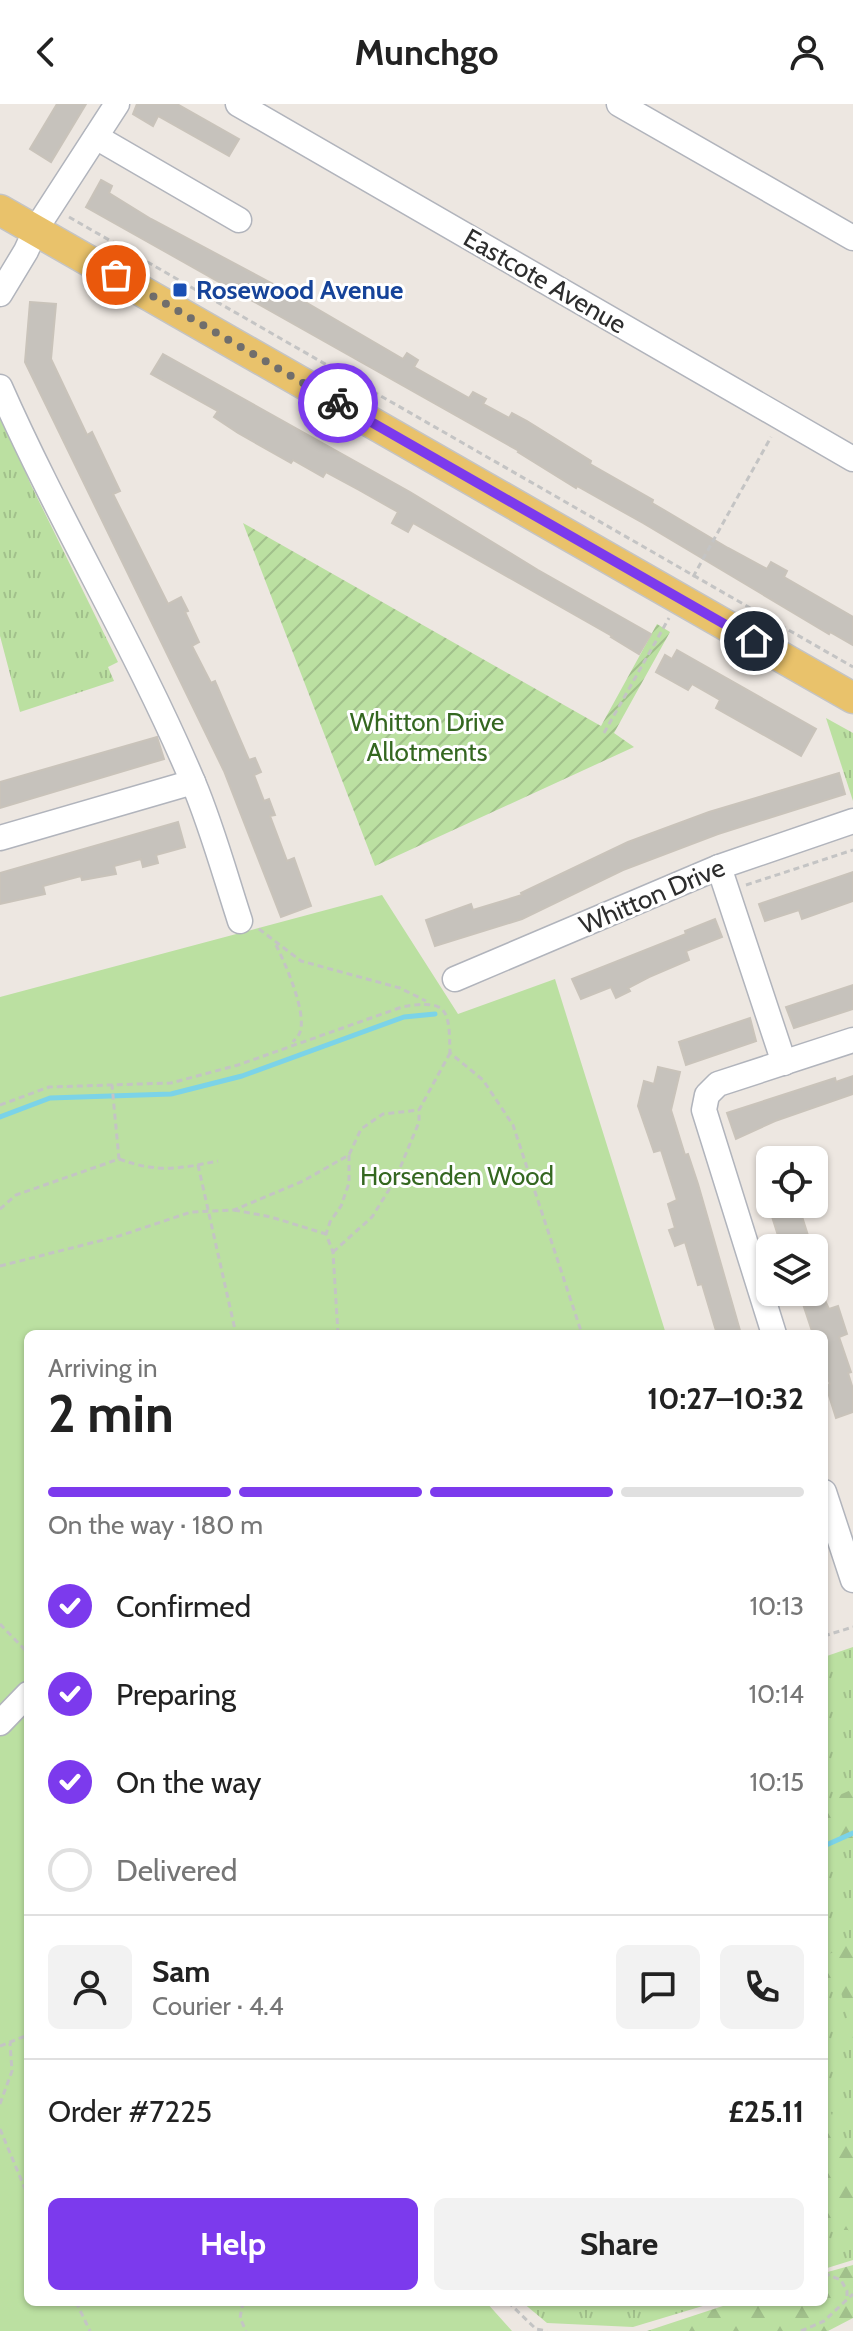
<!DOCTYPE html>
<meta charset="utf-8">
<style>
:root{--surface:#fff;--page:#f2f2f2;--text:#222;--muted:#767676;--line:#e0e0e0;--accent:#7c3aed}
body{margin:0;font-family:Cabin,sans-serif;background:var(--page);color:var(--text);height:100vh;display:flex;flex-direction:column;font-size:30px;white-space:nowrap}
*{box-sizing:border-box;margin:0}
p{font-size:26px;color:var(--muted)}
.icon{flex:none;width:44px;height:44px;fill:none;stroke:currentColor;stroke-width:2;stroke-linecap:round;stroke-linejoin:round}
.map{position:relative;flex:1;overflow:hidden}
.details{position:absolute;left:24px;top:1226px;width:804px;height:976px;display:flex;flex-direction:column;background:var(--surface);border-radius:12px;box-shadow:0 2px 6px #0004}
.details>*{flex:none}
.controls{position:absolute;left:756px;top:1042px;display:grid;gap:16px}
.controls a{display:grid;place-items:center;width:72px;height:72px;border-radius:12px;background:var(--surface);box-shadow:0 2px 6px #0004;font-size:40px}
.pin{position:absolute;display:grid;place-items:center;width:68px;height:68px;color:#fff;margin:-34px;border:4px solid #fff;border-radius:50%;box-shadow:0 2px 8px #0007}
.courier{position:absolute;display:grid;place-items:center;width:80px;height:80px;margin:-40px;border:6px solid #7c3aed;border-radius:50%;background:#fff;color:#222;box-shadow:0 2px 10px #0007}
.overview em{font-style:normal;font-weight:700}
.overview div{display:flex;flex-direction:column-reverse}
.overview{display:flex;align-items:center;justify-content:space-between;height:136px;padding:0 24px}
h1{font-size:52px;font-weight:700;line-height:60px}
.bar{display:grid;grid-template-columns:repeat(4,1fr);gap:12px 8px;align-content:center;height:96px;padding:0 24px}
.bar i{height:10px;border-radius:6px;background:var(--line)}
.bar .on{background:var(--accent)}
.bar p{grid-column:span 4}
.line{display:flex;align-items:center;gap:20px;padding:0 24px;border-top:2px solid var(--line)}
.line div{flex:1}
.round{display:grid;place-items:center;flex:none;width:84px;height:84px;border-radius:12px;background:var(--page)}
ol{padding:0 24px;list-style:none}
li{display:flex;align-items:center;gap:24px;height:88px}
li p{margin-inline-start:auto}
li .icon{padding:8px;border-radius:50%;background:var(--accent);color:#fff;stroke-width:4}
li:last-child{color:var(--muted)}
li i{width:44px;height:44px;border:4px solid var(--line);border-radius:50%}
.primary-button{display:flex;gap:16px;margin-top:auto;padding:16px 24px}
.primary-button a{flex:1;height:92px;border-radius:12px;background:var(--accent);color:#fff;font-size:32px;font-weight:700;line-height:92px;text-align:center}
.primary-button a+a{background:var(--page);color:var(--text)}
header{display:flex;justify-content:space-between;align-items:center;height:104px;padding:0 24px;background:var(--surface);font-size:36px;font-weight:700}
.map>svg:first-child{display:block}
.grass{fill:url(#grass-tufts)}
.forest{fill:url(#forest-firs)}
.park{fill:#bbe0a1}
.garden{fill:url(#garden-furrows)}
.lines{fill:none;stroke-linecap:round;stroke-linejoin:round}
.stream{stroke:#7bd3e8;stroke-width:5}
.building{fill:#c6c2bc;stroke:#c9c3ba;stroke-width:2}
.minor-casing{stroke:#b1b4bc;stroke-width:27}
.major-casing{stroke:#c4c4c4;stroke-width:33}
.path{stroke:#c4c4c4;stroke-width:3;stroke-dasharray:6 4;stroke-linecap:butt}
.minor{stroke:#fff;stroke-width:24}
.major{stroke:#e9c26b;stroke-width:30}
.done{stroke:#706e6c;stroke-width:8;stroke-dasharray:0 14.4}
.route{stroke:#7c3aed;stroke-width:10}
.transit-dot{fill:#1a4fb4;stroke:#fff;stroke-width:3}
.labels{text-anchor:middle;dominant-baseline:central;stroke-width:6;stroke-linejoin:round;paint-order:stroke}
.street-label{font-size:26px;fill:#2d2d2d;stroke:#fff}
.transit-label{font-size:26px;font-weight:bold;fill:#164399;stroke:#fff;text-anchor:start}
.park-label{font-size:26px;fill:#346720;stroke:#fff}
</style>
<header><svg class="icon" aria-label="back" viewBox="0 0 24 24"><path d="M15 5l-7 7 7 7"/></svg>Munchgo<svg class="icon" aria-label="person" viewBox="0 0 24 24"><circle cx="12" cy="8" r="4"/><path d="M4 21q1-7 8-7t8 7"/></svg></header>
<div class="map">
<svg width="853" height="2227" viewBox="0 0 853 2227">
<defs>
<pattern id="grass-tufts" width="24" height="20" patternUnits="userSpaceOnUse" patternTransform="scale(2)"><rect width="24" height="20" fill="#bbe0a1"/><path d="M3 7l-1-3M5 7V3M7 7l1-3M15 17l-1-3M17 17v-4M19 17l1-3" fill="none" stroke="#a1c08b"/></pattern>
<pattern id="forest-firs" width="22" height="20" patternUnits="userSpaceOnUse" patternTransform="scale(2)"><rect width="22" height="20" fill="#bbe0a1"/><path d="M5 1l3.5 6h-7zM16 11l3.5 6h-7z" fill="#a1c08b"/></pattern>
<pattern id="garden-furrows" width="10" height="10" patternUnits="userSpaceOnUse" patternTransform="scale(2)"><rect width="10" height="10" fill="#bbe0a1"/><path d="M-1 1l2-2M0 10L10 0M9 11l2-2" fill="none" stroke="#a1c08b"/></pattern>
</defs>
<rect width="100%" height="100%" fill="#ede7e1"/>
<!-- grass -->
<g class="grass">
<path d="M0 308 31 381 118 558 108 563 114 577 20 608 0 532Z"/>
<path d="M826 614 853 629V697Z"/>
<path d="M853 1543V2156L824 2165V1553Z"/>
<path d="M522 2198H716L633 2223 547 2219Z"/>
</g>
<!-- forest -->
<g class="forest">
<path d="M853 1685V1739L824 1748V1698Z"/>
<path d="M847 1840 853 1843V1935L841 1888 824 1876 826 1852Z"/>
<path d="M824 1996 853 2051V2129L848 2126H824Z"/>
<path d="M853 2161V2214L828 2227H647L735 2198H824V2169Z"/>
</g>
<!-- park -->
<path class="park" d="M382 791 458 910 555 875 666 1230H28V2198H486L512 2227H0V893Z"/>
<!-- garden -->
<path class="garden" d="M243 419 601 622 657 520 670 528 614 629 634 643 375 762Z"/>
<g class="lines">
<!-- stream -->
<g class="stream">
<path d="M0 1013 50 994 171 990 242 972 404 913 435 910"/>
<path d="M824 1742 853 1729"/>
</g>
</g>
<!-- building -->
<g class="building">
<path d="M57 0H86L51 58 30 45Z"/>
<path d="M137 0H177L239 35 229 52 158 12 153 22 133 10Z"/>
<path d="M101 76 112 82 109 89 151 115 290 189 403 255 407 249 418 256 414 263 469 294 473 288 486 295 483 300 509 314 512 309 527 317 591 357 590 360 653 396 652 399 728 444 767 465 771 458 787 467 784 473 853 513V541L830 528 829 530 643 419 577 382 576 384 518 348 519 347 86 103Z"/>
<path d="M30 198 56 200 51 255 87 331 92 328 120 387 113 390 168 500 181 493 188 507 185 508 199 538 192 542 211 579 215 577 249 656 255 654 261 668 254 671 264 697 269 695 275 711 270 712 287 757 294 754 311 802 281 813 224 667 25 258Z"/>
<path d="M163 250 410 388 538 466 651 530 639 550 611 533 612 532 413 419 408 428 392 419 398 408 359 386 326 368 323 373 293 356 291 359 238 329 214 313 218 307 151 270Z"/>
<path d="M677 546 816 625 801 652 716 604 720 596 692 580 688 586 656 568 665 551 672 555Z"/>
<path d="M157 633 164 655 0 704V678Z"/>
<path d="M839 669 845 690 718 730 623 766 522 815 435 842 426 816 471 800 473 806 522 791 521 789 628 738 709 708Z"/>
<path d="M178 718 185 743 156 751 158 759 143 763 141 755 114 762 116 770 82 776 81 772 43 782 45 790 0 800V769Z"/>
<path d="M853 768V797L802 815 799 806 765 817 759 800Z"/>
<path d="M715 815 722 833 686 847 689 856 649 873 628 884 630 887 616 894 611 883 581 895 572 875 686 830 685 827Z"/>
<path d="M853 881V905L794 924 786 903Z"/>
<path d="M750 914 756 937 686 961 679 938Z"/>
<path d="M658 963 680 968 671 1006 685 1051 688 1050 698 1080 741 1230H717L702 1180 698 1181 685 1138 675 1142 669 1126 675 1124 668 1100 677 1096 661 1046 654 1048 638 1002 644 977 654 980Z"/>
<path d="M853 972V990L775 1017 736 1035 727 1009 835 974 836 978Z"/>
<path d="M768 1100H798L812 1144H782Z"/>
<path d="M799 1188H821L829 1205 838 1202 847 1230 839 1233 851 1268 848 1269 853 1285V1308L836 1314 826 1282 830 1280 824 1264V1230H813Z"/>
</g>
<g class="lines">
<defs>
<g id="minor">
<path d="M238 0 853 355"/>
<path d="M619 0 853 134"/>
<path d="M96 33 239 116"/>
<path d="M0 190 26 147 36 125 117 0"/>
<path d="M0 283C59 417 136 543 193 678 212 723 225 771 240 817"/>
<path d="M0 734 193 678"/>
<path d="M719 763 784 959"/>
<path d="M455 875 719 763 853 717"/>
<path d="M774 1230 704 1006 707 991 718 980 853 936"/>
<path d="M824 1388 853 1476"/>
<path d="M0 1619 28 1590"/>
</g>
<path id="major" d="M0 106 853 594"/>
</defs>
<!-- minor casing -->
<use href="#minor" class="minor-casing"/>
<!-- major casing -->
<use href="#major" class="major-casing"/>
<!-- path -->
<g class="path">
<path d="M69 113 853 563"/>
<path d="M693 473 771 333"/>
<path d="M604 629 669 514"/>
<path d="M746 781 853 746"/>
<path d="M259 825 301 857 400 884 426 897"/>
<path d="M276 841C285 859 307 908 300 928 299 932 295 935 293 938"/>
<path d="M0 1001 49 983 171 979 238 961 402 903C450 894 449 908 450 949L483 976 513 1021 582 1230"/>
<path d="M119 1055C158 1069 178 1065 218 1057"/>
<path d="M198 1061 236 1230"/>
<path d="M0 1105 16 1091 119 1055 112 981"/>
<path d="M234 1106 271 1113 326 1130"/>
<path d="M333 1148 372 1113 395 1076 419 1018V1006L450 949"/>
<path d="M0 1162 119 1132 191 1108 234 1106 303 1077 349 1051 361 1025 383 1010 419 1006"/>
<path d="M338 1230 333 1148 326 1130 330 1118 341 1102 349 1079V1051"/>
<path d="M0 1520 28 1549"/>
<path d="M824 1532 853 1523"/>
<path d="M0 1942 28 1931"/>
<path d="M0 2000 12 1967 10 1939"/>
<path d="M0 2025 28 2092"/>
<path d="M824 2169 841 2176 847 2187V2194"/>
<path d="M76 2198 90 2227"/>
<path d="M243 2198 240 2214 246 2227"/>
<path d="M508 2198 536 2225 547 2227"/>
<path d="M801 2227 824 2217 853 2190"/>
</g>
<!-- minor -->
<use href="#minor" class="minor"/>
<!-- major -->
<use href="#major" class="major"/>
</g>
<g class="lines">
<!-- done -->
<path class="done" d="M116 171 338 299"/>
<!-- route -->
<path class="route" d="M338 299 754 537"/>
</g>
<!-- markers -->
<rect class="transit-dot" x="172" y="178" width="16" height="16" rx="4"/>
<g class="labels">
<!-- street labels -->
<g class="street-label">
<text transform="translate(545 177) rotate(30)">Eastcote Avenue</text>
<text transform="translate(652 792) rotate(-23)">Whitton Drive</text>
</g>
<!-- transit labels -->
<g class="transit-label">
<text x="196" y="186">Rosewood Avenue</text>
</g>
<!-- park labels -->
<g class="park-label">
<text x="427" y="618">Whitton Drive<tspan x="427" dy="30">Allotments</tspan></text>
<text x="457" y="1072">Horsenden Wood</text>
</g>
</g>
</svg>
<div class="controls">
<a><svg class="icon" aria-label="locate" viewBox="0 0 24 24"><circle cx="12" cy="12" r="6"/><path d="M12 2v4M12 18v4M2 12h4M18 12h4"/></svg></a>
<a><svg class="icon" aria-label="layers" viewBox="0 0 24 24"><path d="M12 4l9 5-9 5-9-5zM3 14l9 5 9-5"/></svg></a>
</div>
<div class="pin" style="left:116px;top:171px;background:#ea580c"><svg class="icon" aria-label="bag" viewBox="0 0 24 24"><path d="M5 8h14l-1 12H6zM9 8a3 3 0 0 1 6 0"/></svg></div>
<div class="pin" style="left:754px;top:537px;background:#1f2937"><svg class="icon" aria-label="home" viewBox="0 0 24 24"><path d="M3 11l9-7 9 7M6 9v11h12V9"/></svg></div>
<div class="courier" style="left:338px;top:299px"><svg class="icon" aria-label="bike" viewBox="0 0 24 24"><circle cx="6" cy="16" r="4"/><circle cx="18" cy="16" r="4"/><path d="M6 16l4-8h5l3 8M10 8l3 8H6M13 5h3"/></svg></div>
<section class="details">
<div class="overview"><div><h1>2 min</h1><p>Arriving in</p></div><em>10:27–10:32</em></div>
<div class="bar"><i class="on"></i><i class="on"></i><i class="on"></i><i></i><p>On the way · 180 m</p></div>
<ol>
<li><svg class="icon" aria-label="check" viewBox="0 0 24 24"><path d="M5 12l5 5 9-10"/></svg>Confirmed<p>10:13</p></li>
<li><svg class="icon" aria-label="check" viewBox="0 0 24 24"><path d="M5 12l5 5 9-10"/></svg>Preparing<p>10:14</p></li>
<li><svg class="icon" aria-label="check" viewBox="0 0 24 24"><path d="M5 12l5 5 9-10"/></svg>On the way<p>10:15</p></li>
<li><i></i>Delivered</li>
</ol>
<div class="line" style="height:144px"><a class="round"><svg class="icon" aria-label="person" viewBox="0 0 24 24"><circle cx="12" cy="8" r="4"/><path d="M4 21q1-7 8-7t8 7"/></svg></a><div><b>Sam</b><p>Courier · 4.4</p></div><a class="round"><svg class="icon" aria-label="chat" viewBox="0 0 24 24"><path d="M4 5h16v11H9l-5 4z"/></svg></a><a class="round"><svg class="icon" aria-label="phone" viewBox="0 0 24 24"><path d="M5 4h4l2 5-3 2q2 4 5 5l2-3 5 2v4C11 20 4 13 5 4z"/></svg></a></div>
<div class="line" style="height:104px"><div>Order #7225</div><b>£25.11</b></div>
<div class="primary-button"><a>Help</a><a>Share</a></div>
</section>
</div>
